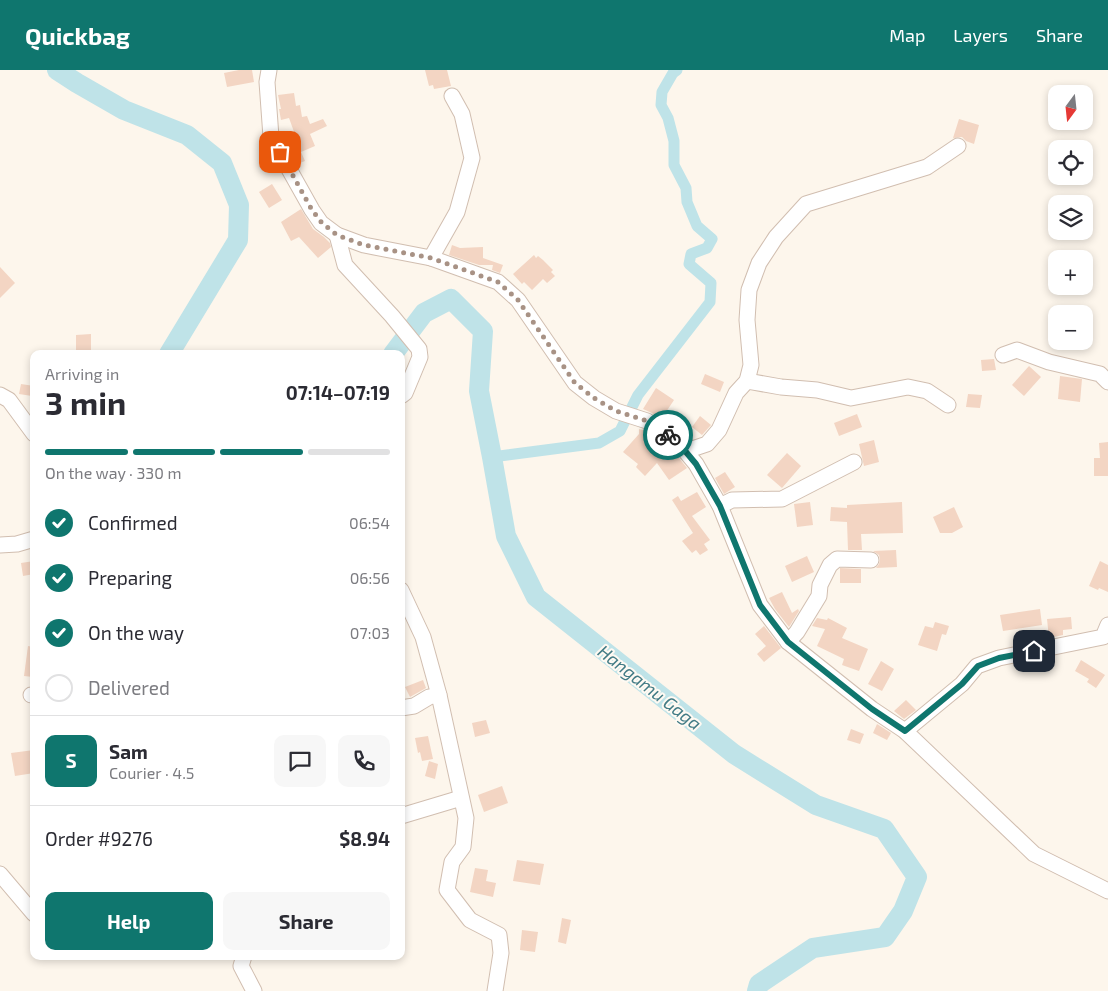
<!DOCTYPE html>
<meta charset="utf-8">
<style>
:root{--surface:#fff;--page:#f7f7f7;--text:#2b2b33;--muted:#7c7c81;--line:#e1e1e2;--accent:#0f766e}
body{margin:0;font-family:"Exo 2",sans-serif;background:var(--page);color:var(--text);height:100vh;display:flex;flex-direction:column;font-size:19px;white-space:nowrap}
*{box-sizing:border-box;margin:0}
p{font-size:16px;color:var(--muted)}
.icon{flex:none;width:28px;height:28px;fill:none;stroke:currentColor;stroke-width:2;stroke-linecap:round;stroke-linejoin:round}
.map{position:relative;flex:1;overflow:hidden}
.drawer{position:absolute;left:30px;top:280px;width:375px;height:610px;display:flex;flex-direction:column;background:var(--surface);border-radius:10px;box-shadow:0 2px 8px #0003}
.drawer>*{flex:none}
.needle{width:32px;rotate:195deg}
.fabs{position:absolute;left:1048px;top:15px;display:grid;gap:10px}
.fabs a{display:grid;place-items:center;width:45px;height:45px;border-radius:10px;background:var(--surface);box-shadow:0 2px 8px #0003;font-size:25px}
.pin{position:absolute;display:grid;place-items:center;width:42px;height:42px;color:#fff;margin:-21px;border-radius:10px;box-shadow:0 2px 8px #0006}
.courier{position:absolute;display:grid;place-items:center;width:50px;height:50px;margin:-25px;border:4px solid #0f766e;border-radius:50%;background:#fff;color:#222;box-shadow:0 1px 6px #0007}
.head em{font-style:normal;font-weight:700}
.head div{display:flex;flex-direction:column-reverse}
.head{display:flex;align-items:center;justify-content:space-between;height:85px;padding:0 15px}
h1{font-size:32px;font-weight:700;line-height:38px}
.bar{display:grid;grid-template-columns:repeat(4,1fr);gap:8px 5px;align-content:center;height:60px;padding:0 15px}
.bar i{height:6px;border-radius:4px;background:var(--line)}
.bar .active{background:var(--accent)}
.bar p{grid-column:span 4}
.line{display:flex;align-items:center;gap:12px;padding:0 15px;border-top:1px solid var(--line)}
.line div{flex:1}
.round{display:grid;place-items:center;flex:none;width:52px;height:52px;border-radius:10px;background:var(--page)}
ol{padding:0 15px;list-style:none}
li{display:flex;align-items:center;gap:15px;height:55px}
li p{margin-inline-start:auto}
li .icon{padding:5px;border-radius:50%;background:var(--accent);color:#fff;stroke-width:4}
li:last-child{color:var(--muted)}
li i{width:28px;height:28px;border:2px solid var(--line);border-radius:50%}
.cta{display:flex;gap:10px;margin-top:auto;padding:10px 15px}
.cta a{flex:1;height:58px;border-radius:10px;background:var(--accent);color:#fff;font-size:20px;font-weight:700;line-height:58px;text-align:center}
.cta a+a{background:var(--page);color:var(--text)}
header{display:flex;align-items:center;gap:30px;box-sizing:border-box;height:70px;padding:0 25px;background:var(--accent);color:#fff}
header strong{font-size:24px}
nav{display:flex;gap:28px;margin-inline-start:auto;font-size:18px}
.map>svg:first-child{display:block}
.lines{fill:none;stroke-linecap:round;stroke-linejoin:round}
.canal{stroke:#bfe3e8;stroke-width:11}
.river{stroke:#bfe3e8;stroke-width:20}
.building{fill:#f3d5c3}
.minor-casing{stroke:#d1beb0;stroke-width:17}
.minor{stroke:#fff;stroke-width:15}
.done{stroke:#a89285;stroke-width:5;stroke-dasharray:0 9}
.route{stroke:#0f766e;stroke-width:6}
.labels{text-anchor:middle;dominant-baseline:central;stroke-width:4;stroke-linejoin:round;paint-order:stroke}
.water-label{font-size:18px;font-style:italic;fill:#437c86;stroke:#fffaf3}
</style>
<header>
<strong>Quickbag</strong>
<nav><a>Map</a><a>Layers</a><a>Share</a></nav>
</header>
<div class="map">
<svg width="1108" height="921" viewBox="0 0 1108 921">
<rect width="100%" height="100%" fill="#fdf6ec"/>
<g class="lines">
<!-- canal -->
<path class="canal" d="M492 387 599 373 620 361 638 325 710 232 711 213 689 194 691 184 707 178 712 169 697 156 687 132 686 118 674 95V71L668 48 661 35 662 22 673 3 677 0"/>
<!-- river -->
<g class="river">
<path d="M57 0 77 13 124 40 187 65 222 93 239 135 238 170 169 284"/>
<path d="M393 284 424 243 451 229 483 261 479 321 492 387 506 466 536 527 734 684 816 735 884 759 917 807 903 841 885 867 813 878 759 914 757 921"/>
</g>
</g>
<!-- building -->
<g class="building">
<path d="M239 0H252L254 12 227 17 224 3Z"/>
<path d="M425 0H447L451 16 434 19 433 15 429 16Z"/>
<path d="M294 23 296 36 300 35 302 47 307 46 310 54 323 49 327 56 310 64 315 76 301 82 305 91 297 94 286 75 297 70 289 48 281 50 279 39H281L278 25Z"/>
<path d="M959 49 979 55 974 74 966 71 962 67 953 68Z"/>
<path d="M272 114 282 130 269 138 259 122Z"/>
<path d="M301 139 313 159 324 167 330 173 331 177 318 188 299 167 291 171 281 152Z"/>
<path d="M452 175 460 178 483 177V188L503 195 500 203 492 200 493 195H479L449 185Z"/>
<path d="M534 185 536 188 538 186 543 190 553 200 551 202 555 206 547 213 543 209 532 220 524 212 522 214 513 204Z"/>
<path d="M0 197 15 213 0 228Z"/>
<path d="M91 264V280H76V265Z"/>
<path d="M994 289 996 300 982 301 981 290Z"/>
<path d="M1029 296 1041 307 1024 326 1012 315Z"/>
<path d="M705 304 724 312 720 322 701 314Z"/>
<path d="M1060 306 1082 309 1080 332 1058 329Z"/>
<path d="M21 314 34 316 32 326 19 324Z"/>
<path d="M656 318 674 330 666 342 684 355 679 361 652 343 643 339Z"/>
<path d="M968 324 982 325 980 338 966 337Z"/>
<path d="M857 344 862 357 839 366 834 353Z"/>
<path d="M700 346 711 355 702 365 692 357Z"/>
<path d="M639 359 643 360 649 363 647 373 665 390 675 383 687 398 669 410 657 393 645 406 636 397 638 394 623 382 639 364Z"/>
<path d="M874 370 879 392 864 396 859 374Z"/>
<path d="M1108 372V406H1094V388H1100L1099 373Z"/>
<path d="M787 383 801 396 782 418 767 405Z"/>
<path d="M725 402 735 417 724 424 715 408Z"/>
<path d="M697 422 706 437 692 446 710 470 704 474 708 480 700 485 696 480 692 483 682 471 693 463 672 430 678 426 681 431Z"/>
<path d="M810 432 813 455 797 457 794 434Z"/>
<path d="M902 432 903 463 861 464 862 480H848L847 452 830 451 831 437 847 438V435Z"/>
<path d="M954 437 963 457 952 463H940L933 447Z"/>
<path d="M896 480 897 497 876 498 879 494 880 490 879 485 873 481Z"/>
<path d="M807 486 814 502 792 512 785 496Z"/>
<path d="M34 491V504L23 506 21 493Z"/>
<path d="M1100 491 1108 495V522L1099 518 1098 520 1089 516Z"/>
<path d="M840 498 861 499V513H840Z"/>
<path d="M782 522 792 543 798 539 799 541 789 557 775 539 769 528Z"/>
<path d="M1040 539 1042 555 1003 561 1000 545Z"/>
<path d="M1071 547 1072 559 1063 560V565L1049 568 1047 549Z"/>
<path d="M817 548 827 550 828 548 847 558 842 568 868 579 859 601 842 595 844 589 817 576 825 559 812 556Z"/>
<path d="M935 552 949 556 946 565 942 564 937 581 918 575 925 556 933 558Z"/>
<path d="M764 556 781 578 764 592 757 584 766 576 755 564Z"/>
<path d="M28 576 34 577 33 607 24 606Z"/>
<path d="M1081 590 1105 605 1096 618 1087 612 1089 609 1075 601Z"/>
<path d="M881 591 894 599 882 621 868 614Z"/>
<path d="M423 610 426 618 410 627 405 617Z"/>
<path d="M906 630 916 640 904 649 894 641Z"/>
<path d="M486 650 490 663 475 667 472 653Z"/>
<path d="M877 654 891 663 887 670 873 663Z"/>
<path d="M851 659 864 664 860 674 847 670Z"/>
<path d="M428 666 433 689 422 691 420 682 418 683 415 668Z"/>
<path d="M34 680V703L15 706 11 683Z"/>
<path d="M429 691 438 694 435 709 425 706Z"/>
<path d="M502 716 508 733 484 742 478 725Z"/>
<path d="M517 790 544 794 540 815 513 811Z"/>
<path d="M475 798 488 800 486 811 496 813 493 827 470 822Z"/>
<path d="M562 848 571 850 566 874 558 872Z"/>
<path d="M522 860 538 862 535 882 520 880Z"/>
</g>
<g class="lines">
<defs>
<g id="minor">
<path d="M269 0 267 12 271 67 312 140 321 153 337 165 364 175 431 188 498 212 518 230 575 313 594 328 616 341 647 351 676 370 696 394 720 436 760 535 788 572 872 639 905 661 1034 784 1108 821"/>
<path d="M337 165 345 195 392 246 419 279 420 287 405 323 401 326"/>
<path d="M431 188 457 142 472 88 462 44 452 26"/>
<path d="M1003 285 1017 280 1049 292 1100 304 1108 312"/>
<path d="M747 311 781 317 817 320 851 328 908 317 927 321 948 335"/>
<path d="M0 325 9 330 34 364"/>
<path d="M686 381 707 374 719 360 736 323 747 311 751 295 747 250 749 220 759 193 776 167 806 134 927 97 958 76"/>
<path d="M720 436 732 430 782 429 854 392"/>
<path d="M0 475 17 474 34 469"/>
<path d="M401 520 423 567 439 625 466 748 463 777 452 792 447 820 470 850 499 865 501 883 495 921"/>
<path d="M788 572 797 562 819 526 820 515 830 495 837 489 871 490"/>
<path d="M31 625H34"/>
<path d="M401 638 414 636 429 627 439 625"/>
<path d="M905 661 962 614 977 596 999 588 1103 567 1108 555"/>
<path d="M401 746 461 728"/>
<path d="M0 804 34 844"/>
<path d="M244 886 241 896 254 921"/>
</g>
</defs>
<!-- minor casing -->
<use href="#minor" class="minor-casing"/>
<!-- minor -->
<use href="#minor" class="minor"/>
</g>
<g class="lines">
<!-- done -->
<path class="done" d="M280 82 312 140 322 153 337 165 364 175 431 188 498 212 518 230 575 313 594 328 616 341 647 351 668 365"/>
<!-- route -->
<path class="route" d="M668 365 676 370 696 394 720 436 760 535 788 572 872 639 905 661 962 614 978 596 999 588 1034 581"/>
</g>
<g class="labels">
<!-- water labels -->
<g class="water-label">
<text transform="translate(650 617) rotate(38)">Hangamu Gaga</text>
</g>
</g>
</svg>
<div class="fabs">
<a><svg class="needle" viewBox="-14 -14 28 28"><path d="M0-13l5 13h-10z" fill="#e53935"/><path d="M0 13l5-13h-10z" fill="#7c7c81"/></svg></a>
<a><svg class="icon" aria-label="locate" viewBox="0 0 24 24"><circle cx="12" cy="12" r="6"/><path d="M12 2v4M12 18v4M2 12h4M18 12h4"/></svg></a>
<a><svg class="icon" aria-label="layers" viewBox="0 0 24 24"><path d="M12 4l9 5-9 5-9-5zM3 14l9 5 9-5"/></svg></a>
<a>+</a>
<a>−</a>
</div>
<div class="pin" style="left:280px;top:82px;background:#ea580c"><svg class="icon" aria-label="bag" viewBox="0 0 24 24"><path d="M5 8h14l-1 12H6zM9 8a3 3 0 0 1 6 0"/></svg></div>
<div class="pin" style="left:1034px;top:581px;background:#1f2937"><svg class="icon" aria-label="home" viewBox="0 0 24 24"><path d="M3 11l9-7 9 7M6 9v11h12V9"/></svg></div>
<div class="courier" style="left:668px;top:365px"><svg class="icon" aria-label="bike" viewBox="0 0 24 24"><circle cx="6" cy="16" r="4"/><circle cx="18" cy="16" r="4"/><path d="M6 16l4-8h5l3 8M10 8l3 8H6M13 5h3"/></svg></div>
<section class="drawer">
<div class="head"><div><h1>3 min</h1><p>Arriving in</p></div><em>07:14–07:19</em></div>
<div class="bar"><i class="active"></i><i class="active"></i><i class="active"></i><i></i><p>On the way · 330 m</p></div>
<ol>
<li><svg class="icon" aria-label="check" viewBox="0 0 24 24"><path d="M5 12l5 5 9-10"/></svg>Confirmed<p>06:54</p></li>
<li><svg class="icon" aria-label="check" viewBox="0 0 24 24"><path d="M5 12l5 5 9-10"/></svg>Preparing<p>06:56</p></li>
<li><svg class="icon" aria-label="check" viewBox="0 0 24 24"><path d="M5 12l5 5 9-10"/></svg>On the way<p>07:03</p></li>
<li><i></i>Delivered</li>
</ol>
<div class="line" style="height:90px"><b class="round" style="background:var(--accent);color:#fff">S</b><div><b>Sam</b><p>Courier · 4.5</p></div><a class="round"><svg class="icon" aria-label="chat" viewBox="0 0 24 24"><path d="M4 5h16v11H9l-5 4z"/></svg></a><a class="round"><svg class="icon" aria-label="phone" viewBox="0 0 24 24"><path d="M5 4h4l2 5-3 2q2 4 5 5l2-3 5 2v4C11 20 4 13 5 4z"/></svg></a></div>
<div class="line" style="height:65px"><div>Order #9276</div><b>$8.94</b></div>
<div class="cta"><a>Help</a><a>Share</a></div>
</section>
</div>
